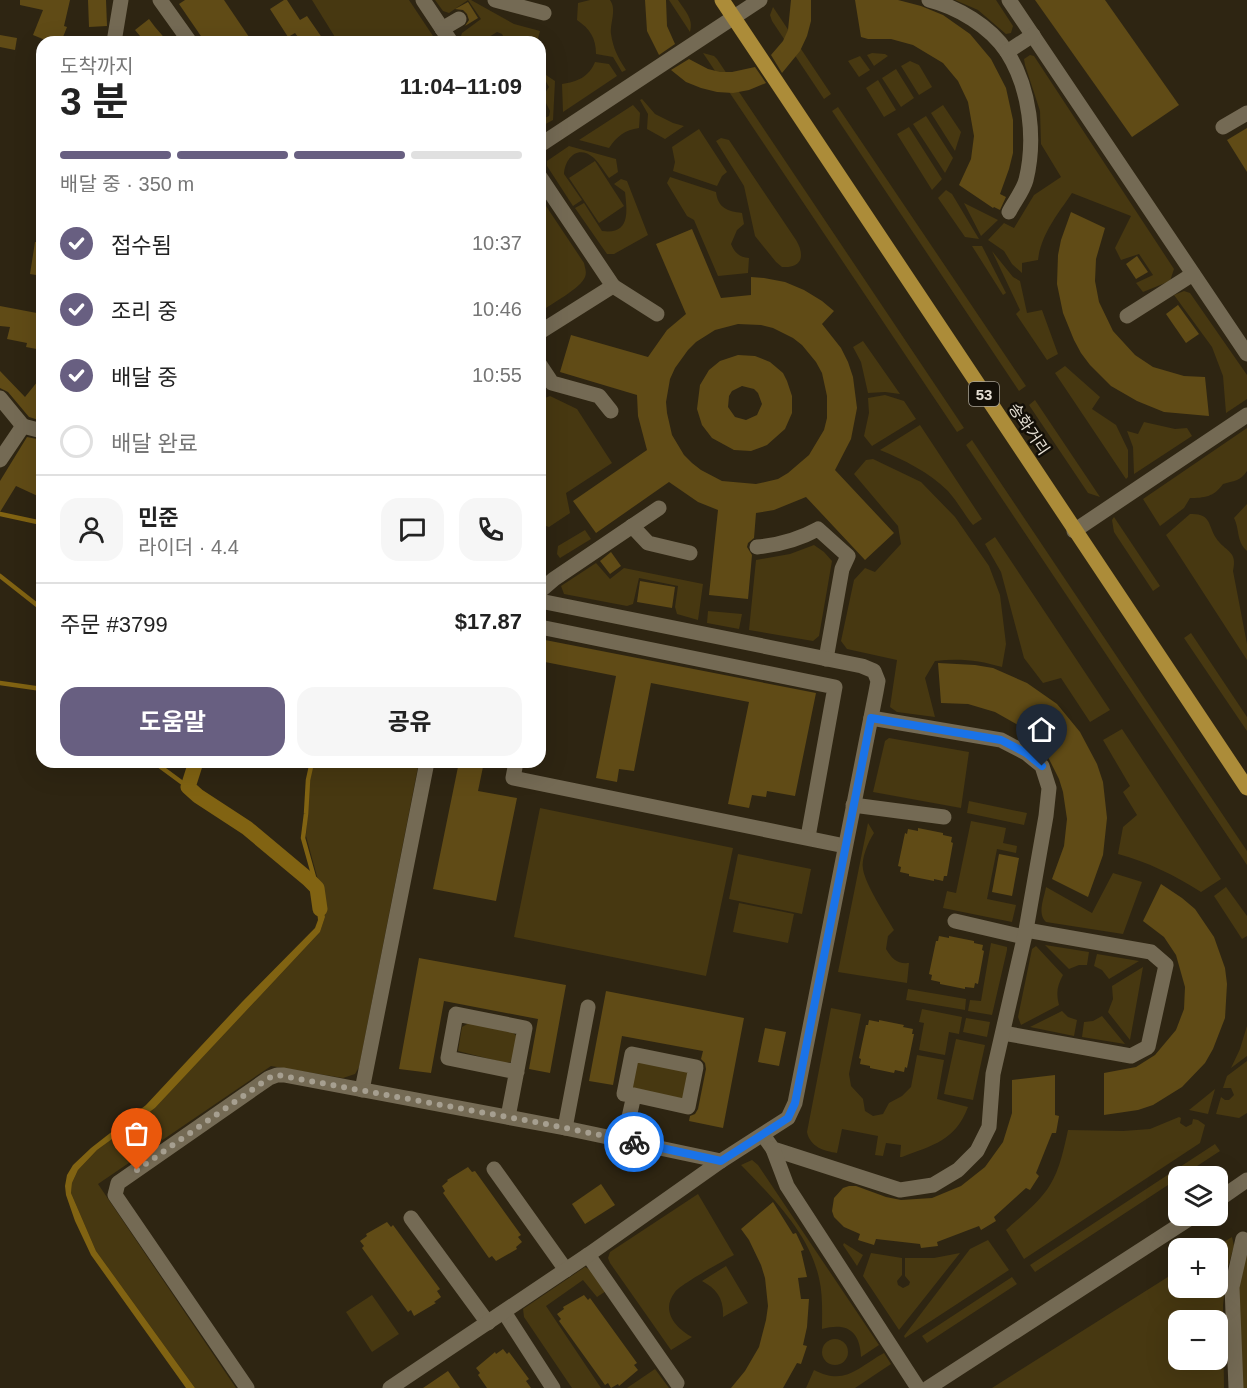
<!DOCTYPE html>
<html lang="ko">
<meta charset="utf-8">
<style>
:root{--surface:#fff;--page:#f6f6f6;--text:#222;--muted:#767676;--line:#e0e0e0;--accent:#685f81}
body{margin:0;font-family:Arial,"Noto Sans KR",sans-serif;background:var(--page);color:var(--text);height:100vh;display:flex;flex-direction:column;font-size:22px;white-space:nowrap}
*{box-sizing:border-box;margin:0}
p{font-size:20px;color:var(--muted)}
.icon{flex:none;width:33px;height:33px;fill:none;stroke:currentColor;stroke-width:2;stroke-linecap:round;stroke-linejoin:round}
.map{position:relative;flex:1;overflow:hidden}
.drawer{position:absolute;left:36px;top:36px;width:510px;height:732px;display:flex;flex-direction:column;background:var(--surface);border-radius:18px;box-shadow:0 6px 24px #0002}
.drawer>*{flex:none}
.buttons{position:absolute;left:1168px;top:1166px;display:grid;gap:12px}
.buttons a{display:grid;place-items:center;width:60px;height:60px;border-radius:12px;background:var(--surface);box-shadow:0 6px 24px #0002;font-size:30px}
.pin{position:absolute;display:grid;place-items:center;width:51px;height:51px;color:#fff;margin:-62px -26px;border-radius:50% 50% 50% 0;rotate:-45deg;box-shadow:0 0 6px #0007}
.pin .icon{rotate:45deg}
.courier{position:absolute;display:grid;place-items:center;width:60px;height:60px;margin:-30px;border:4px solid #1a73e8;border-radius:50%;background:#fff;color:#222;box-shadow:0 2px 8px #0007}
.head em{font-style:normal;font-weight:700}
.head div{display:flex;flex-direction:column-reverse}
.head{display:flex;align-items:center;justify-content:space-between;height:102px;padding:0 24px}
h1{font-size:39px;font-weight:700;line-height:45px}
.bar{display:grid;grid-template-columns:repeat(4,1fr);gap:9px 6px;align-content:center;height:72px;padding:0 24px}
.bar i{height:8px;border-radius:4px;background:var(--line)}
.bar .on{background:var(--accent)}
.bar p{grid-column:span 4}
.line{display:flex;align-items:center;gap:15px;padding:0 24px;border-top:2px solid var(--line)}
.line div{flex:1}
.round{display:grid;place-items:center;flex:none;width:63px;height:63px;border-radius:18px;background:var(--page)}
ol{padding:0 24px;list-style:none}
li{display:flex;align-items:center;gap:18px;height:66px}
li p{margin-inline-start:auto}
li .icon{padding:6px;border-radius:50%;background:var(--accent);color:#fff;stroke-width:4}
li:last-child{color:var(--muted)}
li i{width:33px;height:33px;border:3px solid var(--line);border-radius:50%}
.primary-button{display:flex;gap:12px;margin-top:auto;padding:12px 24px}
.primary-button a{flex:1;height:69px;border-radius:18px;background:var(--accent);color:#fff;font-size:24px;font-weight:700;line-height:69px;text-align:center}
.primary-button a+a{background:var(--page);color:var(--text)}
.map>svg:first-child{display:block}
.green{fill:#473811;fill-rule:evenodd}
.water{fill:#816312}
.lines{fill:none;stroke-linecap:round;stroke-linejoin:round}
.stream{stroke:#816312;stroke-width:4.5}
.canal{stroke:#816312;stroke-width:15}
.building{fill:#604b16;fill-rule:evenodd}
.minor{stroke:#746a54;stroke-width:15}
.major{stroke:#ac8c39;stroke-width:15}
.done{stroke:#a69f90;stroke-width:6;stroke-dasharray:0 10.8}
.route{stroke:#1a73e8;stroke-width:8}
.labels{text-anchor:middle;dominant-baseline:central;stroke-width:5;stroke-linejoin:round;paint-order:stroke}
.shield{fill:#130f07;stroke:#a7a196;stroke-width:1.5}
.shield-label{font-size:15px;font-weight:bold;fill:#e6e0d4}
.street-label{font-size:16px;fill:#e6e0d4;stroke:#130f07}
</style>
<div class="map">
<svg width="1247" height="1388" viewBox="0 0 1247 1388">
<rect width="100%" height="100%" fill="#2e2512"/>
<!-- green -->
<g class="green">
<path d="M312 0H409L437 42H338Z"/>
<path d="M435 0H471L514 24 540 31 537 42H506L502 34 497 32 489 37 487 42H464L461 36 462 33 481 19 468 0 449 13 443 11Z"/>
<path d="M590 0H610C617 10 610 22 611 34 613 48 618 58 626 70L622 72 613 57 596 54C596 38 590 29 577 20L578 3Z"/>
<path d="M669 0H678C685 11 694 19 690 32Z"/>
<path d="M955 0H996L1013 26 1011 33 1006 34 978 10Z"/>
<path d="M773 7 831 94 824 99 772 21 770 15Z"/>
<path d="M703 53 714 56 717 59 964 428 957 432Z"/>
<path d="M872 53 885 54 888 56 874 66 867 55Z"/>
<path d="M1030 55 1034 56 1174 269 1170 281 1143 292 1136 283 1153 275 1139 254 1121 260 1115 248 1131 216 1072 193C1058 214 1041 234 1038 260L1022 263V273L1012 264 1004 251 988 240 1004 223 1014 228 1034 195 1061 177 1041 144 1040 111 1025 65 1024 59Z"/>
<path d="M860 56 870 70 859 77 848 61Z"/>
<path d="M910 61 919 65 932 87 919 95 901 66Z"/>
<path d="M595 62 609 64 617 76 563 112 562 84C577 82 589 77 595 62Z"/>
<path d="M540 67 546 75 555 81 553 120 540 127V120L549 116 550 111 546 103 540 101V94L545 93 549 87 545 80 540 79Z"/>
<path d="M896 69 914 98 901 107 882 78Z"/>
<path d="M878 80 896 110 884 117 866 88Z"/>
<path d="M642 99 655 114 673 123 684 126 665 139 647 129 648 114 640 100Z"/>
<path d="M633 105 640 113 639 128C625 130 617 136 609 148L579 140Z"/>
<path d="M943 105 961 132 955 151 931 113Z"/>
<path d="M838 107 1026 386 1019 391 832 111Z"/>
<path d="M926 116 953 158 945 173 913 124Z"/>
<path d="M909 127 942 179 932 190 897 134Z"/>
<path d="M699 129 727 172 722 176 717 186 673 171 675 162 672 147Z"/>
<path d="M721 138 729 140 796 240C805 255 803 268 782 267L776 262 755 236 744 186 716 141Z"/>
<path d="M569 146 616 159 618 172 609 178C604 171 599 163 594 158 578 144 565 158 564 174L582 200 573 206 547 166V161Z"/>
<path d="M595 161 624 206 599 223 569 178Z"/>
<path d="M670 177 716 192C718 208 727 211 742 213L744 224 737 230 731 244C735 253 739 257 749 258L748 273 718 276 694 220 687 216 667 183Z"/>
<path d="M621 179 627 181 648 235 614 254H607L575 208 584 203 602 231C631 235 627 211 625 192L614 184Z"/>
<path d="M946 190 952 194 979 239 965 237 938 198Z"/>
<path d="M540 197 584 263C585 268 587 272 585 277 581 288 551 304 540 312Z"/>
<path d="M964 203 998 220 981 236Z"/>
<path d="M972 246H982L1006 293 1003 295Z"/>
<path d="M992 251 1013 277 1020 281 1027 313 1042 310 1058 354 1047 360 1016 314 1020 310Z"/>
<path d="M1184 291 1190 293 1247 375V399L1226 413 1223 376 1212 347 1174 295Z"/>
<path d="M863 341 900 394 885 392 868 393 861 362 853 347Z"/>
<path d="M1065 366 1100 397 1092 409 1116 425 1128 450V477L1126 479 1055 373Z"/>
<path d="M885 395 904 401 916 419 872 446 864 436 869 413 868 398Z"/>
<path d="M550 396 577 409 612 463 566 493 570 513 549 527 540 524V400Z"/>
<path d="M1035 400 1100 497 1088 493 1029 405Z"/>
<path d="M1144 422 1175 429 1187 428 1192 436 1134 474 1133 447 1127 431 1138 434Z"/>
<path d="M920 425 982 519 973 525C964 514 957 501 948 491 929 472 904 460 880 450Z"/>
<path d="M1247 428V471C1241 481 1233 481 1223 484 1214 497 1204 498 1190 498L1184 508 1160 526 1143 499Z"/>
<path d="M972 440 1247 851V865L966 445Z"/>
<path d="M873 459 921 482 955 517 989 566 1000 595 1006 644 1002 667C979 660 958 658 935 661L925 678 935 717 897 712 890 707 897 660 847 649 841 641 854 580 865 568 875 572 901 544 898 526 854 474 866 460Z"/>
<path d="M1247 504V551C1236 541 1240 530 1234 518Z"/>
<path d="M1190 514C1211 513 1208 525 1216 538 1225 552 1238 550 1233 571L1247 644V660L1166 535Z"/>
<path d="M1114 517 1160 586 1153 591 1114 532 1112 520Z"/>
<path d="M585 530 591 539 560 558 557 554 558 546Z"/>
<path d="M995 537 1110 710 1090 722 1061 678 1043 683 1024 658 1001 572 985 544Z"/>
<path d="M814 545 824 552 832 561 819 636 813 641 749 630 756 560 790 554Z"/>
<path d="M596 563 610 579 624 568 703 584 698 620 677 614 675 607 678 586 639 578 633 604 627 606 564 594 561 586Z"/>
<path d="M708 611 742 614 739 629 707 623Z"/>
<path d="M1191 633 1247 717V731L1184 638Z"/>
<path d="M1122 729 1221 879 1201 892C1174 875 1148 862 1118 854L1123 827 1137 815 1123 792 1130 786 1103 740Z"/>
<path d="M889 738 969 752 961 808 873 792 885 741Z"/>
<path d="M313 762H419L359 1067 355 1074 343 1078 271 1066 98 1184 236 1388H195L96 1251 71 1193 72 1183 78 1170 97 1150 155 1108 320 932 325 917 318 880 306 836 309 780Z"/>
<path d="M969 801 1027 813 1024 825 967 813Z"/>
<path d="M540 808 733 848 706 976 514 937Z"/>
<path d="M971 821 1006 828 1003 843 1017 846 1016 853 997 849 987 899 1016 905 1012 922 943 908 947 891 956 893Z"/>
<path d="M868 823 874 833C868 842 861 859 863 869 865 884 886 916 894 930L888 936 886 949C892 959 897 964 909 963L907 983 838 972Z"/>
<path d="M738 854 811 869 802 914 729 899Z"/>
<path d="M1113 873 1142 882 1123 934 1046 922C1037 913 1044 899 1046 887L1092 913Z"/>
<path d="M1226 887 1247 916V936L1242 939 1214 896Z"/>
<path d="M739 903 794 914 788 943 733 932Z"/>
<path d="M991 943 1007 947V950L992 1015 968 1011 970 1000 981 1001Z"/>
<path d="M1045 945 1089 952 1087 965H1079L1069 969Z"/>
<path d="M1036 946 1063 975C1057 986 1056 993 1059 1005L1021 1025 1018 1017 1032 949Z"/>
<path d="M1097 954 1139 961 1109 979 1102 970 1094 966Z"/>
<path d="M1143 967 1130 1040 1108 1012 1113 999 1112 986Z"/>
<path d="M908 989 966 999 965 1010 906 1000Z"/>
<path d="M831 1008 861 1014 849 1074 851 1086 863 1099 865 1111 873 1116 883 1114 889 1103 902 1096 911 1087 917 1055 944 1060 937 1099 968 1107C955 1141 933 1145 902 1157H900L901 1145 886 1143 883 1156 875 1155 878 1136 842 1129 837 1153C824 1151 810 1147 807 1132Z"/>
<path d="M922 1009 962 1017 959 1034 949 1032 945 1055 919 1050 924 1023 919 1022Z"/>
<path d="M1062 1011 1068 1017 1077 1020 1074 1036 1030 1027Z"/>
<path d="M1102 1016 1125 1044 1082 1037 1084 1022 1093 1021Z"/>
<path d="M966 1018 990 1022 987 1037 963 1032Z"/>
<path d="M469 1023 513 1033 517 1036 513 1059 511 1062 506 1063 458 1051 462 1027Z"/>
<path d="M1247 1026V1056L1231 1068 1240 1049Z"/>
<path d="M956 1039 985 1045 973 1100 944 1094Z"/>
<path d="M637 1060 691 1073 685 1100 630 1090Z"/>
<path d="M1247 1061V1113L1239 1118 1216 1114 1221 1097 1225 1100H1229L1234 1095 1231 1088H1223L1227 1076Z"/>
<path d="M1215 1089 1208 1114 1189 1110Z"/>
<path d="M1179 1117 1181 1118 1180 1123 1186 1127 1192 1124 1193 1119 1198 1120 1205 1125 1200 1143 1024 1259 1006 1230C1021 1216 1039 1203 1050 1185 1060 1169 1064 1148 1068 1130L1123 1131 1150 1129Z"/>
<path d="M1215 1144 1220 1151 1035 1272 1030 1265Z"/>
<path d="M752 1160 758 1165 879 1345 861 1357C860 1331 847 1322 822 1329 822 1313 823 1295 819 1278 809 1233 772 1197 741 1165Z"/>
<path d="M698 1194 734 1255C723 1261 681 1284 675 1292 660 1311 676 1328 692 1337L671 1350 610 1263 608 1258 610 1252Z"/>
<path d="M1232 1237 1234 1246 1227 1270 1223 1305 1224 1388H992L1179 1270V1287H1218V1248H1214ZM1179 1320H1218V1359H1179Z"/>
<path d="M1247 1238V1388H1242L1238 1282Z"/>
<path d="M988 1240 1009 1270 905 1338 904 1336 970 1249Z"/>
<path d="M844 1243 863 1255 857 1266 843 1245Z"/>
<path d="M871 1253 902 1258V1275L897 1281 898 1285 903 1288 909 1285 910 1282 905 1276V1258H934L960 1253 899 1330 863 1276Z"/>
<path d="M726 1266 748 1303 723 1317C724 1299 717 1289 702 1281Z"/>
<path d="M585 1267 593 1271 606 1291 597 1297 583 1280 546 1306 601 1388H572L524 1317 523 1309Z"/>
<path d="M1012 1277 1017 1284 927 1343 922 1336Z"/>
<path d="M372 1295 399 1334 372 1352 346 1312Z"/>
<circle cx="835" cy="1352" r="13"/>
<path d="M884 1353 891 1364 855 1388H806L814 1370C845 1386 857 1368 884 1353Z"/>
<path d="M655 1369 669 1388H627Z"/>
</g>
<!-- water -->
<path class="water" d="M320 889 325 917 320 932 155 1108 97 1150 78 1170 72 1183 71 1193 96 1251 195 1388H186L91 1255 75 1221 66 1195 65 1186 67 1175 73 1165 91 1148 146 1105 242 1002 315 928 318 920 315 891Z"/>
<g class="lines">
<!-- stream -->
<g class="stream">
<path d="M0 514 42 523"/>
<path d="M0 576 42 609"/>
<path d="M0 683 42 689"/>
<path d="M154 762 188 787"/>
<path d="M312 762 308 780 306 814 303 838 317 888"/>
</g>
<!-- canal -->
<path class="canal" d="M196 762 188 787 198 796 247 828 308 879 317 888 320 909"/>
</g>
<!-- building -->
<g class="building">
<path d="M20 0H70L64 26 67 27 61 42H50L33 35 43 10 20 5Z"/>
<path d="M88 0H106L107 26 89 27Z"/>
<path d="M185 0H224L249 37 242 42H205L179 4Z"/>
<path d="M284 0H287L300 20 307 16 325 42H302L295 33 288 37 270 9Z"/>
<path d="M645 0H666L667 26 675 44 659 55 647 31Z"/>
<path d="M791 0H811V21L807 36 800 51 782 73 771 55 783 41 788 30Z"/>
<path d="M855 0H898L921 6 943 15 970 34 991 59 1006 88 1013 120V153L1009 169 1000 194 1006 197 1000 210 994 207 993 208 959 185 971 159 974 136 968 102 958 81 943 63 913 45 891 39H868L861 37Z"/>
<path d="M1035 0H1105L1179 105 1132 137Z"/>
<path d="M468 2 478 18 465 26 469 20 467 14 463 10 455 9Z"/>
<path d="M149 19 155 27 168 42H145L135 30Z"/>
<path d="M0 35 17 38 15 50 0 47Z"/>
<path d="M689 59 708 69 720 72H732L755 67 766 83 749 90 733 93 717 92 701 88 686 82 671 70Z"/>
<path d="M1247 128V172L1227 140Z"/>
<path d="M1071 212 1105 228 1096 259 1095 281 1099 302 1113 331 1135 355 1153 367 1184 376 1205 377 1209 416 1164 412 1137 401 1111 386 1090 365 1081 353 1074 340 1063 313 1057 284 1058 255 1061 240Z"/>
<path d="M692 229 721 298 751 295V277L764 278 785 282 804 290 822 301 834 311 822 324 841 348 848 362 853 377 857 408 851 439 835 470 894 533 865 560 806 497 774 510 756 513 754 538 748 543 747 547 752 555 748 599 709 595 718 510 698 502 669 482 596 533 573 501 647 450 638 416 637 395 560 372 571 335 648 357 667 330 686 314 656 244ZM738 324 761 325 773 328 793 338 802 345 816 362 822 373 827 396V418L824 430 809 455 788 473 778 479 756 484 722 481 701 470 692 463 684 455 672 435 667 413 666 402 670 379 675 368 688 350 696 342 715 330Z"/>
<path d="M35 242 42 243V276L30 274Z"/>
<path d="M1137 256 1148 272 1136 279 1126 264Z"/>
<path d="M1178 305 1199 334 1186 343 1166 314Z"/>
<path d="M0 306 42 314V350L26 347 27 343 7 339 10 327 0 326Z"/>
<path d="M738 355 755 356 770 362 783 373 787 381 792 396V413L785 429 767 445 751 451 734 450 712 438 702 425 697 409 700 385 709 370 720 361ZM742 386 754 389 758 393 762 404 757 415 746 420 735 417 728 407 729 396 732 391Z"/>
<path d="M0 371 25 397 42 376V421L29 417 8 392 0 388Z"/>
<path d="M27 437 42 440V498L16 486 0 512V481Z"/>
<path d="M611 552 621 566 610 574 600 561Z"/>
<path d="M640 581 675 587 672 608 637 602Z"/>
<path d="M540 639 816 693 795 796 767 791 766 797 752 795 749 808 728 804 749 702 651 683 634 771 619 769 617 782 596 778 616 676 540 661Z"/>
<path d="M938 663 975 665 993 668 1027 683 1057 704 1080 732 1097 764 1103 782 1107 818 1103 855 1088 897 1052 879 1064 846 1067 819 1063 792 1059 779 1047 755 1029 734 1018 725 995 712 968 704 941 703Z"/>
<path d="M459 762H484L478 791 517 798 496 901 433 889Z"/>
<path d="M918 828 943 833V835L952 837 951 842 953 843 947 876H944L943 881 934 879V881L909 876V874L900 872 901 867 898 866 905 833 907 834 908 829 918 831Z"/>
<path d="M999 854 1019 858 1012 896 992 892Z"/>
<path d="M1161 884 1182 898 1195 909 1214 937 1225 968 1227 984 1225 1018 1213 1049 1205 1063 1182 1087 1153 1105 1138 1110 1104 1115V1073L1136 1067 1155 1055 1176 1030 1184 1009 1185 987 1176 955 1164 937 1143 921Z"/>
<path d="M939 936 949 938V936L974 941V943L983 945 982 950 984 951 978 984 975 983 974 988 965 987V989L940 984V982L931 980 932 975 929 974 936 941H938Z"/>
<path d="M419 958 566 985 550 1073 529 1069 538 1019 444 1001 431 1073 399 1069Z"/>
<path d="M606 991 744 1018 723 1128 689 1121 690 1116 695 1114 698 1109 706 1069 705 1063 701 1059 703 1051 622 1036 613 1085 589 1081Z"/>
<path d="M869 1020 879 1022V1020L904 1025 903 1027 913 1029 912 1034H914L907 1068 905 1067 904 1072 895 1070 894 1073 870 1068V1066L860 1064 861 1059 859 1058 866 1025H868Z"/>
<path d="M765 1028 786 1032 779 1066 758 1062Z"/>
<path d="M1055 1075V1115L1059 1116 1056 1133H1052L1036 1173 1039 1176 1030 1190 1026 1188 994 1217 996 1221 981 1230 979 1226 937 1242 938 1246 921 1248 920 1244 876 1239 874 1245 858 1240 860 1234 844 1227 834 1217 832 1211 834 1198 843 1188 849 1186H856L886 1197 901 1200 932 1198 961 1186 985 1167 1003 1142 1012 1113V1080Z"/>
<path d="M468 1167 472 1172 475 1171 521 1235 518 1237 522 1242 516 1247 517 1249 496 1261 492 1256 489 1258 443 1193 445 1191 442 1186 448 1181 447 1180Z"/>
<path d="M601 1184 615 1205 585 1224 572 1204Z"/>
<path d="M773 1202 793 1234 796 1233 804 1250 801 1251 807 1277 798 1278 801 1299H809L807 1327 803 1345 807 1346 801 1364 797 1363 783 1388H731L745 1371 759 1347 766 1320 768 1306 765 1278 761 1265 749 1240 741 1229Z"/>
<path d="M387 1222 391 1227 393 1225 440 1289 437 1291 441 1297 434 1302 436 1303 414 1316 411 1310 408 1312 362 1248 364 1246 360 1241 367 1236 366 1234Z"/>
<path d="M584 1295 588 1300 590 1298 637 1363 634 1365 638 1370 619 1386 618 1384 611 1388 608 1383 605 1385 559 1321 561 1319 557 1314 564 1309 563 1307Z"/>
<path d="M503 1349 507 1354 509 1352 529 1379 526 1381 531 1388H487L478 1375 480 1373 476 1368 495 1352 496 1354Z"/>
<path d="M448 1371 460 1388H423Z"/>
</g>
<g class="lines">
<!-- minor -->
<g class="minor">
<path d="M160 0 190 42"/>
<path d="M423 0 451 42"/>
<path d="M495 0 544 13"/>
<path d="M929 0C957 7 990 26 1007 52 1030 88 1036 139 1026 180 1023 191 1014 202 1009 212"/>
<path d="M1009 0 1247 354"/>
<path d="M442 29 459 19"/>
<path d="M114 42 121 0"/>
<path d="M1007 52 1033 35"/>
<path d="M1223 127 1247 113"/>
<path d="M540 145 760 0"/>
<path d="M540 177 613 286 540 332"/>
<path d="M613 286 657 314"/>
<path d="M1127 316 1193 274"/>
<path d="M540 365 552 383 599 396 611 411"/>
<path d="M0 398 23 426"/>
<path d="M0 460 23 426 42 431"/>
<path d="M632 526 648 543 690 553"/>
<path d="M1074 531 1247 415"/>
<path d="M757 547C779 545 798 540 818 529L848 556 842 569 826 659"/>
<path d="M540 591 554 579 659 508"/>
<path d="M540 627 835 687 808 837"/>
<path d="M516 762 513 778 845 846"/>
<path d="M853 805 944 817"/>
<path d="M955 921 1024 937"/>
<path d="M1003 1033 1131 1056 1148 1047 1166 965 1151 952 1026 930"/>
<path d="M362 1090 427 762"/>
<path d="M508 1117 525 1028 456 1014 448 1058 517 1072"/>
<path d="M565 1128 588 1007"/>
<path d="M763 1135 773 1149 900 1190 933 1185 958 1170 977 1151 989 1127 993 1074 1026 930 1046 816 1049 788 1042 766 1026 753 1001 740 871 718"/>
<path d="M624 1140 634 1095 624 1094 632 1054 696 1067 688 1107 634 1095"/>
<path d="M773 1149 787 1186 918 1388"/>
<path d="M494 1169 566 1270"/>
<path d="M1218 1200 1247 1180"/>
<path d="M411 1218 488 1323"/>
<path d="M588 1255 677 1383"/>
<path d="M504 1312 553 1388"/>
<path d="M247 1388 115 1195 118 1183 269 1078 277 1075H284L565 1128 721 1161 788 1118 795 1103 876 692 878 681 874 671 862 666 540 601"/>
<path d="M390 1388 588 1255 721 1161"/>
<path d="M928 1388 1195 1215"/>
<path d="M1236 1388 1232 1287 1243 1239"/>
</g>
<!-- major -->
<path class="major" d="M722 0 1247 788"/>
</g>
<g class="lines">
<!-- done -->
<path class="done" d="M137 1170 269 1078 277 1075 546 1124 634 1142"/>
<!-- route -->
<path class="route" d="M634 1142 721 1161 788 1118 795 1103 871 718 1001 740 1026 753 1042 766"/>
</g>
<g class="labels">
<!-- shield labels -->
<rect class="shield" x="969" y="382" width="30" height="24" rx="4.5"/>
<g class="shield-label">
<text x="984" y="394">53</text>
</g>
<!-- street labels -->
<g class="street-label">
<text transform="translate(1029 429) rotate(56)">송화거리</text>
</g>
</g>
</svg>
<div class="buttons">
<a><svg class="icon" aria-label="layers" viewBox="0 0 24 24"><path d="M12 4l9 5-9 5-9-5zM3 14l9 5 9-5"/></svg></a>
<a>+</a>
<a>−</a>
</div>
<div class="pin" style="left:137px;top:1170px;background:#ea580c"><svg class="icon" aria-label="bag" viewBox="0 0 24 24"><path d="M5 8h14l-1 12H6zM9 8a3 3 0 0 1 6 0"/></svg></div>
<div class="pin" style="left:1042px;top:766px;background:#1f2937"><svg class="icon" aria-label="home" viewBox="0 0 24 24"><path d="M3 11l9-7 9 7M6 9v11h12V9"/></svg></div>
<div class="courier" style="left:634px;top:1142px"><svg class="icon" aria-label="bike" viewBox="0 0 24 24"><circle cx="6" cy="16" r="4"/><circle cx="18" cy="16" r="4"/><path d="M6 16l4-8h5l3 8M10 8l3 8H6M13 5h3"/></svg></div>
<section class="drawer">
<div class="head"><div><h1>3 분</h1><p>도착까지</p></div><em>11:04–11:09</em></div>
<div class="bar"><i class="on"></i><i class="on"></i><i class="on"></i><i></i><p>배달 중 · 350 m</p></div>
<ol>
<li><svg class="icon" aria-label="check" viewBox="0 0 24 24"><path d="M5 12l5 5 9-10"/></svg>접수됨<p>10:37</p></li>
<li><svg class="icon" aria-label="check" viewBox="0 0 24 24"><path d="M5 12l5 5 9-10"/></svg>조리 중<p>10:46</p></li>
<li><svg class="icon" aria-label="check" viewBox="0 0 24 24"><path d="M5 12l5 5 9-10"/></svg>배달 중<p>10:55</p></li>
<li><i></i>배달 완료</li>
</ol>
<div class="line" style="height:108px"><a class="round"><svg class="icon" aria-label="person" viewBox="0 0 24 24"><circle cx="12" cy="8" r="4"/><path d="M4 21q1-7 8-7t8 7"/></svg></a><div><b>민준</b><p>라이더 · 4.4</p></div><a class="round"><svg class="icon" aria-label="chat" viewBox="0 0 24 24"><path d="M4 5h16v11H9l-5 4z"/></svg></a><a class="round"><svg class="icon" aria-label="phone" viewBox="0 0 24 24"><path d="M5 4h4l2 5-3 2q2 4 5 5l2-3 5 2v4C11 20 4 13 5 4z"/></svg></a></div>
<div class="line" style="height:78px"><div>주문 #3799</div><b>$17.87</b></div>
<div class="primary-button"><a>도움말</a><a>공유</a></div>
</section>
</div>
